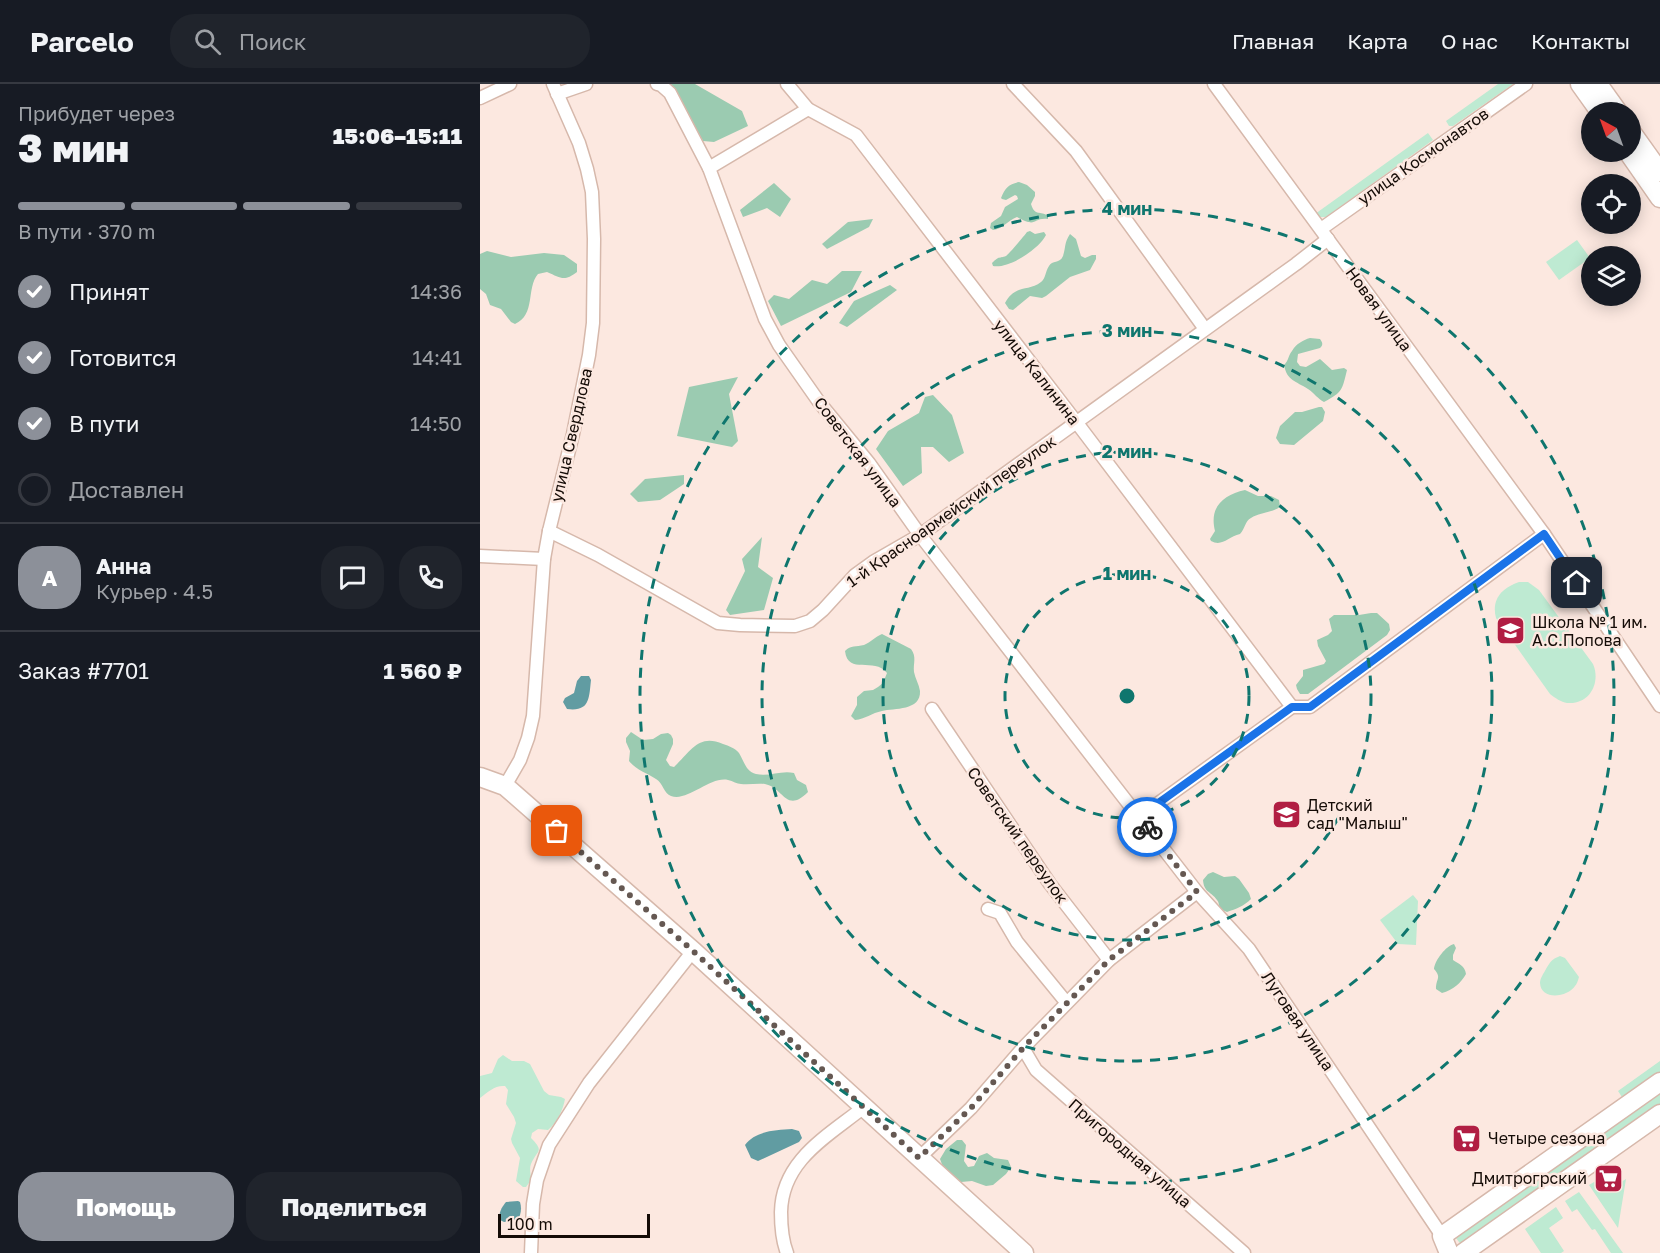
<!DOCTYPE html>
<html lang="ru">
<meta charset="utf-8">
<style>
:root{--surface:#171b24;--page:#20242c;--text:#f1f3f6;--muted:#9ea1a6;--line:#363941;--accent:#8c9099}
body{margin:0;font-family:"Golos Text",sans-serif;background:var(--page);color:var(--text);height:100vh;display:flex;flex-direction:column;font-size:22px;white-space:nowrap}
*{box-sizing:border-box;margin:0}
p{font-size:20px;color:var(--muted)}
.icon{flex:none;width:33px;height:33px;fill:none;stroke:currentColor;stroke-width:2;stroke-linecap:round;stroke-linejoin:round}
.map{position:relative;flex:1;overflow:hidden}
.details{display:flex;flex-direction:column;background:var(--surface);width:480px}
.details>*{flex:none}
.needle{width:39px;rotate:319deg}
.buttons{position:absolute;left:1101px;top:18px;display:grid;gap:12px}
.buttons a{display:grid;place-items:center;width:60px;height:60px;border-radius:50%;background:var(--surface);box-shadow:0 3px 15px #0003;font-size:30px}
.scale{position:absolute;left:18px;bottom:15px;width:152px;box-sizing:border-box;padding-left:6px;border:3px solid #140b06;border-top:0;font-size:16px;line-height:21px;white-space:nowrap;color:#140b06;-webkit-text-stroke:4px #fce8e0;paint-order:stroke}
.pin{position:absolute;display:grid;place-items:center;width:51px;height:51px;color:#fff;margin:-26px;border-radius:12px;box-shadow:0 3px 9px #0006}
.courier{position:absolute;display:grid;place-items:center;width:60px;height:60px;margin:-30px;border:4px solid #1a73e8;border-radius:50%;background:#fff;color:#222;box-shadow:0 2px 8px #0007}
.summary em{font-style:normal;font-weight:800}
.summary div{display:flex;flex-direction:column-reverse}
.summary{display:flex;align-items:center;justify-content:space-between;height:102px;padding:0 18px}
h1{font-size:39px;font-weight:800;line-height:45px}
.bar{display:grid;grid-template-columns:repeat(4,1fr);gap:9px 6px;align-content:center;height:72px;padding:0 18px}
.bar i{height:8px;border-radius:4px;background:var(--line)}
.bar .current{background:var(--accent)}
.bar p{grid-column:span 4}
.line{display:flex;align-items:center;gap:15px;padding:0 18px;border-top:2px solid var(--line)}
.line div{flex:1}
.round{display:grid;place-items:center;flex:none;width:63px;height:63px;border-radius:24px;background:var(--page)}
ol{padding:0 18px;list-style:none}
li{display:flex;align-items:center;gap:18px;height:66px}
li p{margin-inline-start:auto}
li .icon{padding:6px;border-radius:50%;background:var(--accent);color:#fff;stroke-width:4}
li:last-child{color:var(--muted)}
li i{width:33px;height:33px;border:3px solid var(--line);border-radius:50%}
.action{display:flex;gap:12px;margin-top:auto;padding:12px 18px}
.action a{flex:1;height:69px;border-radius:24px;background:var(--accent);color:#fff;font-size:24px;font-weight:800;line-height:69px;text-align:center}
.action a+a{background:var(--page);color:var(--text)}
header{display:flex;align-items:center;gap:36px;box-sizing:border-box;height:84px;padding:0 30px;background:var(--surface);border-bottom:2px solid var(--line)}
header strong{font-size:28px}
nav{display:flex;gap:33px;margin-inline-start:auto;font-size:21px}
.search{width:420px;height:54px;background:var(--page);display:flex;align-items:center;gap:15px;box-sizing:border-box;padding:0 21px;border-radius:24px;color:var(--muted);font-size:22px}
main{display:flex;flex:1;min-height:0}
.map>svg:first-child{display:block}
.green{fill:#beead2}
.forest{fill:#9bcbb1}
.water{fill:#619ca2}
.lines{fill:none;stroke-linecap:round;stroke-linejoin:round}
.street-casing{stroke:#d6b8ab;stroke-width:15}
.secondary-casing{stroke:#d6b8ab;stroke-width:21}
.street{stroke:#fff;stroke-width:12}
.secondary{stroke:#fff;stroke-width:18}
.done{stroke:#655852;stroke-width:6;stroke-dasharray:0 10.8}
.route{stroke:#1a73e8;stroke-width:8}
.ring{fill:none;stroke:#0f766e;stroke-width:3;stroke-dasharray:10 8}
.labels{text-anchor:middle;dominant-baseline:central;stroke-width:5;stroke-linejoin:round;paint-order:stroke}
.street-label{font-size:16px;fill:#140b06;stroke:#fce8e0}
.poi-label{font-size:16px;fill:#140b06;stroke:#fce8e0;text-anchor:start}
.centre{fill:#0f766e;stroke:#fce8e0;stroke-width:3}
.ring-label{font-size:18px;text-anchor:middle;font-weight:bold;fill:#0f766e;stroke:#fce8e0;stroke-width:5;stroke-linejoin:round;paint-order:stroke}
</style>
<header>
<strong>Parcelo</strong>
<div class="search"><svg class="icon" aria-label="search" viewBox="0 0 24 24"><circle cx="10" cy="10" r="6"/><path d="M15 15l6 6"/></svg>Поиск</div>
<nav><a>Главная</a><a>Карта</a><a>О нас</a><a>Контакты</a></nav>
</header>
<main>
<section class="details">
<div class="summary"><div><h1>3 мин</h1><p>Прибудет через</p></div><em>15:06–15:11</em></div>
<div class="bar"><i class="current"></i><i class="current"></i><i class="current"></i><i></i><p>В пути · 370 m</p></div>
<ol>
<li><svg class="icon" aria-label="check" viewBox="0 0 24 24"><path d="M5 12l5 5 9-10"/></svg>Принят<p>14:36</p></li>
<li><svg class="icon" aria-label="check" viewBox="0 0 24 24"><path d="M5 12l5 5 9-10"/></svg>Готовится<p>14:41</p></li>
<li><svg class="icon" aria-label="check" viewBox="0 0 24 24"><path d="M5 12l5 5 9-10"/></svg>В пути<p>14:50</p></li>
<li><i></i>Доставлен</li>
</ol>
<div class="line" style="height:108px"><b class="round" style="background:var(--accent);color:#fff">А</b><div><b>Анна</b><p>Курьер · 4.5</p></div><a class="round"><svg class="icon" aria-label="chat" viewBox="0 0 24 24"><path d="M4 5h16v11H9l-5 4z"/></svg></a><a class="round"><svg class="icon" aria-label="phone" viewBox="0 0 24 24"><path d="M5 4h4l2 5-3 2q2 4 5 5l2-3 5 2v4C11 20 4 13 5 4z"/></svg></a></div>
<div class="line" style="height:78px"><div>Заказ #7701</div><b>1 560 ₽</b></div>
<div class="action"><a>Помощь</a><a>Поделиться</a></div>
</section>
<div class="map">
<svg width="1180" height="1169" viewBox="0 0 1180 1169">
<rect width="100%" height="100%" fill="#fce8e0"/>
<!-- green -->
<g class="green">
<path d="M1018 0H1033L973 42H969L966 37Z"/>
<path d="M948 49 953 56 846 133H837L835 130Z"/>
<path d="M1097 156 1110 174 1079 196 1066 178Z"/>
<path d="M1039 498H1048L1059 506 1113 580C1121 598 1110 621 1087 619 1081 618 1075 614 1070 610L1016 534C1011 515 1022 504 1039 498Z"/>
<path d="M933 811 938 817 936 861 918 860 900 836Z"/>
<path d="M1080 872 1085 874 1099 893C1098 896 1097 900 1095 902 1088 913 1061 917 1060 899 1060 894 1064 889 1066 885 1070 878 1072 875 1080 872Z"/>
<path d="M23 971 32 977H44L50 980 64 1007 69 1011 81 1013 85 1015C83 1026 77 1039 68 1046L58 1045 52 1049 51 1054C65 1068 57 1066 51 1080 49 1085 51 1091 51 1096L46 1103H43L36 1097 40 1074 32 1059 31 1055 36 1039 34 1033 26 1020 28 1006 25 1002C15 1001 8 1008 0 1014V992L12 989 18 975Z"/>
<path d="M1180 977V992L1164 1004 1156 1003 1142 1013 1138 1007Z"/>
<path d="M1180 1010V1021L982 1162 976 1154Z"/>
<path d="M1119 1095 1127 1107 1146 1095 1138 1144 1109 1101Z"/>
<path d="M1099 1108 1143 1169H1131L1115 1145 1112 1146 1097 1125 1092 1128 1085 1117Z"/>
<path d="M1076 1123 1083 1134 1069 1144 1084 1167 1081 1169H1061L1045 1145Z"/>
</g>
<!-- forest -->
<g class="forest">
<path d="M186 0H215L262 27 268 42 234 58 223 57 191 2Z"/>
<path d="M539 98 547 101 555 108V112L551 120C555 133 560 126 568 132V135C552 133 558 145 537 133 528 136 523 145 513 146L510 144 511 139 521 132 525 123 538 115 537 112 535 111 526 116 522 115 521 114C525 104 529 100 539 98Z"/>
<path d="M294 99 311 115 300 133 287 124 263 133 260 126Z"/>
<path d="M393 135 389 143 347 165 342 160 368 138Z"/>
<path d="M550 147 555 150 564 148 566 151C559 165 529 185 513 182L512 179C520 171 519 175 526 172 528 171 545 151 547 148Z"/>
<path d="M590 150 596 155 601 172 605 174 612 171H616V175L610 186 590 193 566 212 562 214 550 212 533 226 529 225 525 219C535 200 548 208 561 198 566 194 565 188 569 182 572 176 580 180 583 172 586 163 584 159 590 150Z"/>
<path d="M7 167 31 173 64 169 84 171 97 180V188C84 198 81 194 67 188L58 190C46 204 56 231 35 240L31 238 21 225 10 221 6 210 0 205V170Z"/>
<path d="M362 187H382L371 208 301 242 288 217 294 211 309 215 332 196 347 200Z"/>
<path d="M410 201 417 206 367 243 359 239 374 217Z"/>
<path d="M830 254 840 255C843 259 843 261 840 264L818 270 817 278 820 282 826 283 840 275 852 286 864 284 867 286C862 306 863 308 844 318 838 315 834 309 828 305 816 297 807 297 804 281 809 276 808 272 812 267 816 260 823 256 830 254Z"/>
<path d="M258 293 249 310 258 357 252 363 197 352 209 303Z"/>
<path d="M453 311 472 331 484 369 469 378 453 363H441L442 389 423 402 396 365 408 347 439 329 445 313Z"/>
<path d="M839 323H842L845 328 843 337 814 361 800 360 796 354 800 342 815 328H822Z"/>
<path d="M204 391V400L180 416 158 418 150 410 165 395Z"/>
<path d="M765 406 778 412H791L799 416 800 423C791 429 780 428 771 434 765 437 765 445 760 450 748 453 742 463 731 457L730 455 735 447C729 423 743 411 765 406Z"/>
<path d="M282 453 278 483 293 494 284 526 250 531 246 526 265 487 262 475Z"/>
<path d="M891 529H897L909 540 910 546 907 551 828 610H820L817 605 816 601 823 592V586L844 580 846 577 838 562 837 556 848 551 852 547 849 535 854 531H879Z"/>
<path d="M402 550 431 565C437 573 433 579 434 588 435 594 439 600 440 607 441 627 414 624 402 627 392 629 385 635 375 636L371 632 377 621V613L384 607 393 606 398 603 403 599 407 589C394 572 368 592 365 567 371 561 376 563 384 561 391 558 395 553 402 550Z"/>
<path d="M151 648 163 656 173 655 181 650 188 649 191 651 193 655V660L186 676 190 682 194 683 197 680C212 665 220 650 243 660 249 662 255 664 259 669 264 677 266 688 276 690 289 693 301 686 314 689L317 696 326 701 328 708C306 730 304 704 285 700 277 699 269 701 261 700 257 700 253 697 248 696 230 692 208 718 191 712 184 710 183 699 176 695 167 689 156 686 149 677L150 667 146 658V654Z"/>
<path d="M733 788 744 793 755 792 759 795 769 809 771 815C764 822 756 825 747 828L740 825C739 822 739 818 737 816 731 807 724 809 723 796L728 790Z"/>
<path d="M974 860 976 864 973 871V876C979 880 985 882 986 890 981 899 973 906 962 909L956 905C956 894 962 894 954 885 955 876 966 862 974 860Z"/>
<path d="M477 1056H482L486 1061 484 1077 488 1083 494 1082 499 1072 507 1069 514 1074 528 1076 531 1083 526 1090 513 1101 506 1102 492 1097 481 1098 463 1083 460 1075 466 1065Z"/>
</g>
<!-- water -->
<g class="water">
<path d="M101 592H109L111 596C109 614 110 628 87 625L83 618 85 614 94 609 97 597Z"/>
<path d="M312 1045 319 1047 322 1054 319 1058 278 1077 271 1074 265 1061C275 1047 295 1046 312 1045Z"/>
<path d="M38 1117 40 1118C42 1124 41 1132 37 1136L24 1138 20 1136C18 1129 22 1123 26 1118Z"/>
</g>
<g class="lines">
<defs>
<g id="street">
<path d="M177 0 181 1 190 9 229 84 285 235 299 261 339 318 389 379 440 451 717 808 769 865 962 1152"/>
<path d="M307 0 328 25 376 51 597 339 812 623"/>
<path d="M533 0 596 67 725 245"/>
<path d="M734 0 1064 450 1180 622"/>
<path d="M77 10 106 0"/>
<path d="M0 14 30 0"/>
<path d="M229 84 328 25"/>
<path d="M841 145 1046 0"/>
<path d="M69 447 118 471 238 539 260 541 315 542 330 537 343 526 375 491 393 478 440 451 816 180 848 155"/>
<path d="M0 472 64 475"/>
<path d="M452 625 570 800 629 876"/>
<path d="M25 702 40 676 48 654 53 632 64 475 69 447 93 350 109 271 113 239 114 155 112 108 107 85 99 59 73 0"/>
<path d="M659 733 812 623H830L1064 450"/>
<path d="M508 825 520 829 537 858 586 918"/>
<path d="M543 964 556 986 764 1169"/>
<path d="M439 1074 491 1024 543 964 629 876 717 808"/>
<path d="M51 1169 53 1120 57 1096 69 1061 109 999 213 867"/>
<path d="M307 1169C302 1156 301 1142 301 1128 302 1076 348 1052 384 1023"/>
</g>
<g id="secondary">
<path d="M1100 0 1120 28"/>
<path d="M1118 0 1138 28"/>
<path d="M1150 46 1180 88"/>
<path d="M1148 68 1180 114"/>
<path d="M0 693 25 702 213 867 544 1169"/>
<path d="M969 1169 962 1152 1180 998"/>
<path d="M983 1169 1180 1030"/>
</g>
</defs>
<!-- street casing -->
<use href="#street" class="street-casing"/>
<!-- secondary casing -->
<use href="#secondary" class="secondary-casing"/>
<!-- street -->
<use href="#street" class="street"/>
<!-- secondary -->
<use href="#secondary" class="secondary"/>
</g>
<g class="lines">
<!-- done -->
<path class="done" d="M77 747 213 867 439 1074 491 1024 543 964 629 876 717 808 667 743"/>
<!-- route -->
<path class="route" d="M667 743 659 733 812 623H830L1064 450 1097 499"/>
</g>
<!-- distance rings -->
<g class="ring">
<circle cx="647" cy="612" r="122"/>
<circle cx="647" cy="612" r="244"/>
<circle cx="647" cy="612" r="365"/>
<circle cx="647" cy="612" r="487"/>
</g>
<!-- icons -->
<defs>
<symbol id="school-square" viewBox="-11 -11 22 22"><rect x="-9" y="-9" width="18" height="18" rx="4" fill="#b11e43" stroke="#fce8e0"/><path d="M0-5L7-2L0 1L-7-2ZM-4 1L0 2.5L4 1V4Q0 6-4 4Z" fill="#fff"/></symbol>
<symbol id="supermarket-square" viewBox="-11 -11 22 22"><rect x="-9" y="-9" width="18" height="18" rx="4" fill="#b11e43" stroke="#fce8e0"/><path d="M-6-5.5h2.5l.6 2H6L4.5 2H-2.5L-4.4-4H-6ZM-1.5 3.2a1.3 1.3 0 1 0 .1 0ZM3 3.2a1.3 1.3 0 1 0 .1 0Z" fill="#fff"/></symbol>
</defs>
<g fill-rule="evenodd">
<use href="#school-square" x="1014" y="530" width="33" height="33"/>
<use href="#school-square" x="790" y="714" width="33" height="33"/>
<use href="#supermarket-square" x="970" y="1038" width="33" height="33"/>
<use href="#supermarket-square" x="1112" y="1078" width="33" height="33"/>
</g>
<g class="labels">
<!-- street labels -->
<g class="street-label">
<text transform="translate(943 72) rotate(-35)">улица Космонавтов</text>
<text transform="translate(899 225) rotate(54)">Новая улица</text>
<text transform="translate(557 288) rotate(52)">улица Калинина</text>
<text transform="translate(91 351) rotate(-77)">улица Свердлова</text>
<text transform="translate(378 368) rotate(53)">Советская улица</text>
<text transform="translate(471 427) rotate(-35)">1-й Красноармейский переулок</text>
<text transform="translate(538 751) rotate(55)">Советский переулок</text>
<text transform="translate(818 937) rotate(56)">Луговая улица</text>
<text transform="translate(650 1069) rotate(41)">Пригородная улица</text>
</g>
<!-- poi labels -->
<g class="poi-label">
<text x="1052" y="538">Школа № 1 им.<tspan x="1052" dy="18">А.С.Попова</tspan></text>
<text x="827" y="721">Детский<tspan x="827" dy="18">сад "Малыш"</tspan></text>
<text x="1008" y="1054">Четыре сезона</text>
<text x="1107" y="1094" text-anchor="end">Дмитрогрский</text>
</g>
</g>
<circle cx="647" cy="612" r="9" class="centre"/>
<g class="ring-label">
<text x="647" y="131">4 мин</text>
<text x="647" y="253">3 мин</text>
<text x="647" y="374">2 мин</text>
<text x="647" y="496">1 мин</text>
</g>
</svg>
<div class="buttons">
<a><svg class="needle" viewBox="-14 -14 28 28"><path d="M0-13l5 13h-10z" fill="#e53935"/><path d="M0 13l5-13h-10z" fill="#9ea1a6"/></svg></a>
<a><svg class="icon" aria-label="locate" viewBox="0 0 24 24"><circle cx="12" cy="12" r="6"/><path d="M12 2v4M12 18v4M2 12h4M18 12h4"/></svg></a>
<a><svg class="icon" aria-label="layers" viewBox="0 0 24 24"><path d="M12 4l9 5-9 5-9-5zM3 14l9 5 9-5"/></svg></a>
</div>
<div class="scale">100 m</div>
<div class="pin" style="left:77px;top:747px;background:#ea580c"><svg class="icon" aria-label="bag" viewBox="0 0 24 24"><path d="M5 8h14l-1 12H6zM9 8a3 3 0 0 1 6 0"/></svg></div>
<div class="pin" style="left:1097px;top:499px;background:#1f2937"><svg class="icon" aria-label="home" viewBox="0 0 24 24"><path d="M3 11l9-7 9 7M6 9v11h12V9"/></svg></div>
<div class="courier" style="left:667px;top:743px"><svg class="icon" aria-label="bike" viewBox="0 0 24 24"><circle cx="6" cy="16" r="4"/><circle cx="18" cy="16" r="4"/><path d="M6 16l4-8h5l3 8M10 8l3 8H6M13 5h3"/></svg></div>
</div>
</main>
